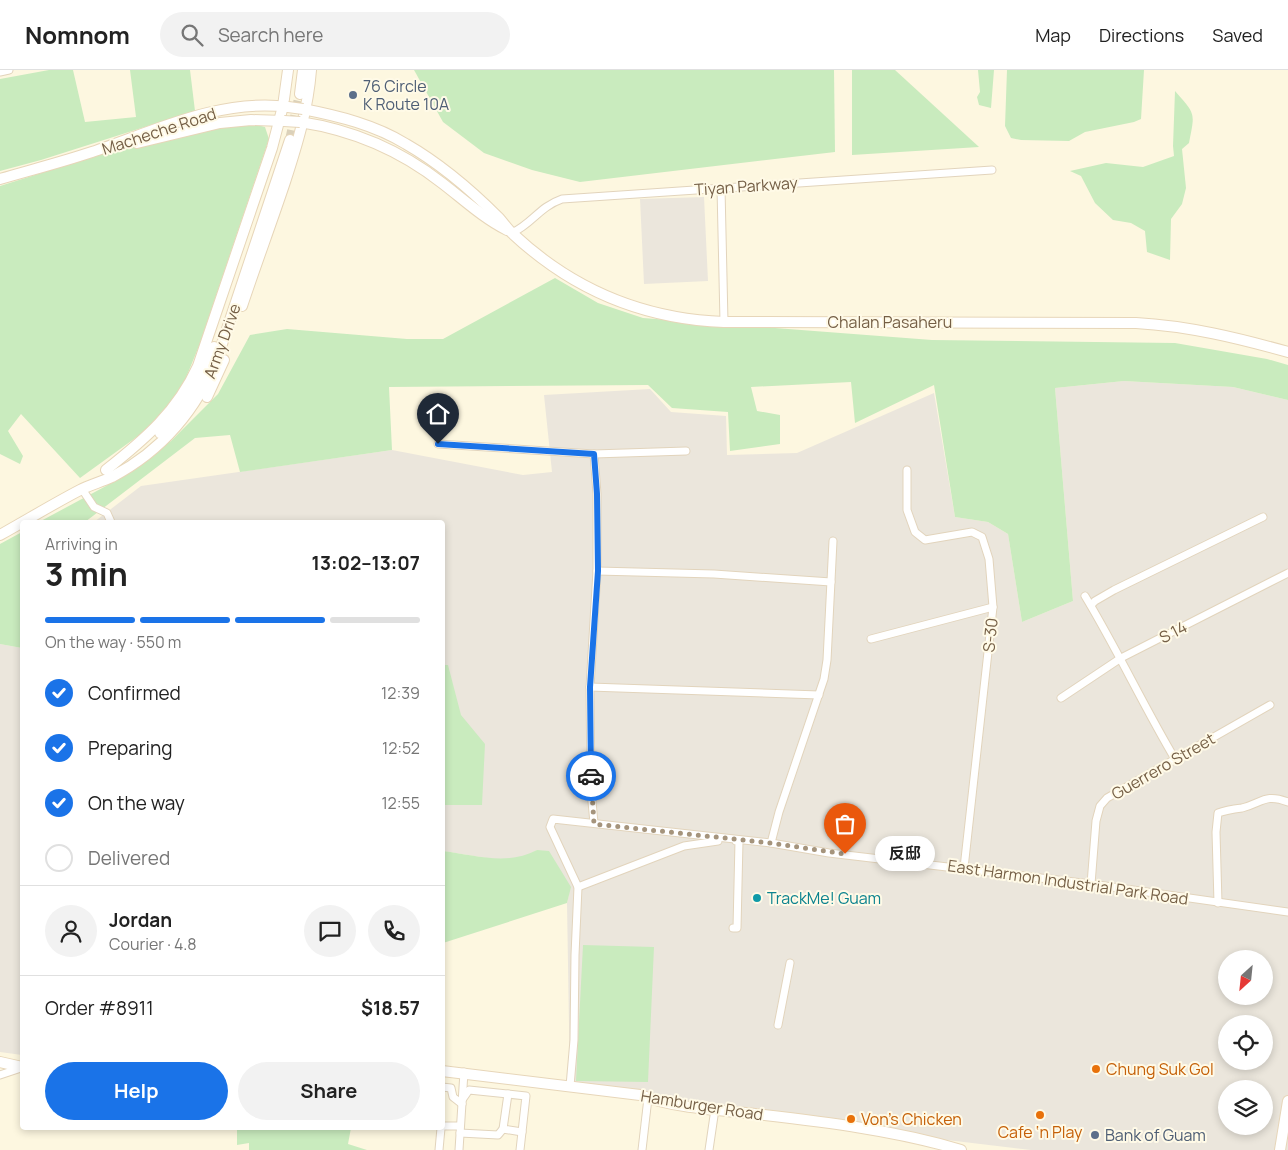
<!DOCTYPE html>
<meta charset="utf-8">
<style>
:root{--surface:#fff;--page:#f2f2f2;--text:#222;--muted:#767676;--line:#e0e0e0;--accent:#1a73e8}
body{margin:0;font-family:Manrope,"Noto Sans SC",sans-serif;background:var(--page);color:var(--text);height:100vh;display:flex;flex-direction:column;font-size:19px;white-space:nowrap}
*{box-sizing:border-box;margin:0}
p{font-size:16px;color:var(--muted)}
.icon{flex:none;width:28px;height:28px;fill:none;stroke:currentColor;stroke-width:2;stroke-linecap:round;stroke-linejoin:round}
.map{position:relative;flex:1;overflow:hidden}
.side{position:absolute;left:20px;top:450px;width:425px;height:610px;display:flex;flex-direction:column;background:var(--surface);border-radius:5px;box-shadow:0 2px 8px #0003}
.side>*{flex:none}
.needle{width:32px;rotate:207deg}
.buttons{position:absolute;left:1218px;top:880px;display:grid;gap:10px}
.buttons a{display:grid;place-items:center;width:55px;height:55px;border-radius:50%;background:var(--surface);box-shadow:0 2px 8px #0003;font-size:25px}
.pin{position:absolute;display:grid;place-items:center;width:42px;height:42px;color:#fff;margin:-51px -21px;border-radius:50% 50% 50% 0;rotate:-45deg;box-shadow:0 0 5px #0007}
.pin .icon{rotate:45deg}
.courier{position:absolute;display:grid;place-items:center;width:50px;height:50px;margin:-25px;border:4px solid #1a73e8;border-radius:50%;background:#fff;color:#222;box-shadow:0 1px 6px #0007}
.bubble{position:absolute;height:35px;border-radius:18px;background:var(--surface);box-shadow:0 2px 8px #0003;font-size:16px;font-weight:700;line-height:35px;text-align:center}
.headline em{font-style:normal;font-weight:700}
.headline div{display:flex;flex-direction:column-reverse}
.headline{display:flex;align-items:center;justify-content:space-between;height:85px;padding:0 25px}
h1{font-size:32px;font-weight:700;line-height:38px}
.bar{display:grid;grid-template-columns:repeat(4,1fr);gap:8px 5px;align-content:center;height:60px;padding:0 25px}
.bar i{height:6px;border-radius:4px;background:var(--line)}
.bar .active{background:var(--accent)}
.bar p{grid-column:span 4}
.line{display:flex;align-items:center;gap:12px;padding:0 25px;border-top:1px solid var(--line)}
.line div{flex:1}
.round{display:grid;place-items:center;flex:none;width:52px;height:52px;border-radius:26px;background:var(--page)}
ol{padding:0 25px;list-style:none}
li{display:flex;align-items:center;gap:15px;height:55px}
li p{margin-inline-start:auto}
li .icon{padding:5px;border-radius:50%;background:var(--accent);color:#fff;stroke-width:4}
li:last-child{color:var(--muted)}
li i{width:28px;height:28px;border:2px solid var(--line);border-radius:50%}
.primary-button{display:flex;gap:10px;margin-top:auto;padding:10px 25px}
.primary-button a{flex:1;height:58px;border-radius:30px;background:var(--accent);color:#fff;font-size:20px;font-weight:700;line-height:58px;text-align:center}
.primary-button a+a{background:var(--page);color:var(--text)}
header{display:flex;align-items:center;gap:30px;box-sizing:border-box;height:70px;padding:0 25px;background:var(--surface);border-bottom:1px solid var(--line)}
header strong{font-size:24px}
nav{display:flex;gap:28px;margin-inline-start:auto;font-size:18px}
.search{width:350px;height:45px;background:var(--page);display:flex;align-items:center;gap:12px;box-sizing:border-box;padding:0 18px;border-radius:28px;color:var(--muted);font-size:19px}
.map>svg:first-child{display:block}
.industrial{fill:#ebe6dc;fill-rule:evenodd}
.green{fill:#c9ebbe}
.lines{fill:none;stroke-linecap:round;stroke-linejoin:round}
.secondary-tunnel{stroke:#dbd1ba;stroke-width:10;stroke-dasharray:10 5;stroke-linecap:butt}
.street-casing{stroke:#e2d4bc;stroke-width:9}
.secondary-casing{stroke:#e7d6b9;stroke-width:12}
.street{stroke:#fff;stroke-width:7}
.secondary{stroke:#fff;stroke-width:10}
.secondary-bridge-casing{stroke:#e7d6b9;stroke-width:12;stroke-linecap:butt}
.secondary-bridge{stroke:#fff;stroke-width:10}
.done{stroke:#a5947c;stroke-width:5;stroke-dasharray:0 9}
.route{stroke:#1a73e8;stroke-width:6}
.service-dot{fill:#5c6f8a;stroke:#fffae7;stroke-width:2}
.culture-dot{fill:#0f9aa8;stroke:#fffae7;stroke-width:2}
.food-dot{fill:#e8710a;stroke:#fffae7;stroke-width:2}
.labels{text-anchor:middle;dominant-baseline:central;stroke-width:4;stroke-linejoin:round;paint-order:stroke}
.service-label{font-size:16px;fill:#4e5e75;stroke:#fffae7;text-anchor:start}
.street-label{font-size:16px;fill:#755f46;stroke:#fffae7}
.culture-label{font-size:16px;fill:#0d838f;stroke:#fffae7;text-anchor:start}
.food-label{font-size:16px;fill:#c56008;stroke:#fffae7;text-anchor:start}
</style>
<header>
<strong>Nomnom</strong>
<div class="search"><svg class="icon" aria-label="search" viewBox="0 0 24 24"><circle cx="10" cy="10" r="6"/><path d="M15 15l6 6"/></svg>Search here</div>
<nav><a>Map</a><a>Directions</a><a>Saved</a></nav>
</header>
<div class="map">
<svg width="1288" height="1080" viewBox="0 0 1288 1080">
<rect width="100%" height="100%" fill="#fdf7e0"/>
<!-- industrial -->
<g class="industrial">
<path d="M704 127 708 211 644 214 640 129Z"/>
<path d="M1124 311 1233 317 1288 330V1080H1031L897 1064 570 1016 567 833 569 824 537 780 525 787 499 790 443 781 442 452H94L141 416 392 380 523 405 552 402 544 325 650 319 671 342 726 346 727 385 797 383 934 323 955 447 988 452 1008 464 1022 552 1073 531 1055 318ZM1226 889H1264V926H1226ZM1226 954H1264V991H1226ZM1226 1019H1264V1056H1226Z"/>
<path d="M0 574 22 578V985L0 982Z"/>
</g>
<!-- green -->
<g class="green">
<path d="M49 0H73L85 52 136 47 130 0H190L195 41 41 90 0 101V9Z"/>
<path d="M414 0H834L835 82 580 112 532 100 484 83 443 52Z"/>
<path d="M852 0H895L979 77 852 85Z"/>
<path d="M978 0H994L991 38 979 35 977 27 980 22Z"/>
<path d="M1007 0H1144L1141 49 1134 52 1085 62 1069 71 1021 70 1011 68 1005 56Z"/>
<path d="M1175 21C1196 45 1195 42 1189 73L1182 79 1186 118 1182 134 1171 149 1170 190 1147 182 1145 161 1131 153 1113 150 1095 133 1081 106 1070 101 1106 93 1143 97 1174 86 1173 76Z"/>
<path d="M249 53 265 57 269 69 199 276 181 320 145 361 80 408 21 344 8 361 23 386 20 394 0 384V116L92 87 195 62Z"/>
<path d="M555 208 598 233 643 248 932 270 1175 273 1267 289 1288 295V330L1233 317 1124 311 1055 318 1073 531 1022 552 1008 464 988 452 955 447 934 315 855 353 851 312 751 317 757 341 780 345V374L730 381 728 342 672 338 648 315 389 317 392 380 240 402 230 365 195 368 85 452H39L106 416 171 371 218 324 250 265 287 259 407 269H443Z"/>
<path d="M22 462V578L0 574V474Z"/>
<path d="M443 595H448L461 645 485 674 482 735H443Z"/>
<path d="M537 780 549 781 571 817 567 833 443 873V781C475 785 507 796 537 780Z"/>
<path d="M583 875 654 877 648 1012 576 1011Z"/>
<path d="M237 1058H351L348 1074 367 1080H249V1073L237 1075Z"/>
</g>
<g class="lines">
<!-- secondary-tunnel -->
<path class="secondary-tunnel" d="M290 70 300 24"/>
<defs>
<g id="street">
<path d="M0 2 9 0"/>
<path d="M721 118 724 252"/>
<path d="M512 163C533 153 539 137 562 129L992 100"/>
<path d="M438 374 594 384 686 381"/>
<path d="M907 400V440L915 462 925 470 972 462 982 467 989 489 993 537 964 798"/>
<path d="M82 419 94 437 107 443 111 452"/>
<path d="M597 501 714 504 831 512"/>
<path d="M1085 526C1117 579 1143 635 1175 689"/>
<path d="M1091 535 1095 531 1114 520 1263 447"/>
<path d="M871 569 993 537"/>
<path d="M590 617 819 625"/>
<path d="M1061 628 1121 588 1288 503"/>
<path d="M594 753 591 721 590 617 597 501V424L594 384"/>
<path d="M771 773 779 742 824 609 827 590 833 471"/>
<path d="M1091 814 1096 751 1100 736 1107 728 1270 635"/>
<path d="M578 817 684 776 718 771"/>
<path d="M1218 833 1216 762 1218 743C1226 740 1234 739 1242 738 1262 733 1265 723 1288 732"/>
<path d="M733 858H737L739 771H736"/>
<path d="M778 955 790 893"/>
<path d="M0 1005 21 998"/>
<path d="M570 1016 574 970 575 885 578 817 550 757 553 749 771 773 829 783 1091 814 1288 842"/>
<path d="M442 1017 451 1018 453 1027 462 1034"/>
<path d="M508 1024 503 1059 522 1062"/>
<path d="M462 1030 469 1020 526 1026 520 1080"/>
<path d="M442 1056H460"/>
<path d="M460 1063 498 1065 503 1059"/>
<path d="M439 1080 441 1058"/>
<path d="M459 1080 464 1002"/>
<path d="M642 1080 648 1028"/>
<path d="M709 1080 715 1039"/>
</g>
<g id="secondary">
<path d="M300 24 303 0"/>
<path d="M303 39C339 46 375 55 406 74 439 93 471 120 498 147 503 152 507 159 513 164 573 220 643 249 724 252L1136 253C1189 256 1238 268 1288 282"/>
<path d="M300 52C353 60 400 80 442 113 463 129 483 148 507 160"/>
<path d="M137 73 220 53 251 50 284 51"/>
<path d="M0 109C31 100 62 92 92 82 155 61 220 28 288 37"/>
<path d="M242 236C256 194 271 154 285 112 297 75 308 39 311 0"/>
<path d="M207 327 224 290"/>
<path d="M160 363C185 340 203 309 214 277"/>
<path d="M106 400C145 369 177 342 198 296L272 78 283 36 288 0"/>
<path d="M0 465C27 450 53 434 80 420 90 415 101 412 112 407 163 380 197 340 218 286L290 70"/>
<path d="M0 992 22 997"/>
<path d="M442 1001 640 1025C673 1038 720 1040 755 1044 825 1052 894 1060 961 1080"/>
<path d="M1280 1080 1288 1031"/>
</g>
</defs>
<!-- street casing -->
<use href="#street" class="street-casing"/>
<!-- secondary casing -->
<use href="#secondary" class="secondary-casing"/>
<!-- street -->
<use href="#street" class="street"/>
<!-- secondary -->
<use href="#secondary" class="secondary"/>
<defs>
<g id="secondary-bridge">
<path d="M288 37 303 39"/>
<path d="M284 51 300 52"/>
</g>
</defs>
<!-- secondary-bridge casing -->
<use href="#secondary-bridge" class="secondary-bridge-casing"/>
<!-- secondary-bridge -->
<use href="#secondary-bridge" class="secondary-bridge"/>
</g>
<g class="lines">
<!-- done -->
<path class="done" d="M591 706 594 754 771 773 845 784"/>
<!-- route -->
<path class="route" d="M438 374 594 384 597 424 598 501 590 617 591 706"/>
</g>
<!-- markers -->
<g class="service-dot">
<circle cx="353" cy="25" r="5"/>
<circle cx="1095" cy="1065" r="5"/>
</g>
<circle class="culture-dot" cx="757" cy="828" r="5"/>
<g class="food-dot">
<circle cx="1096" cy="999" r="5"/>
<circle cx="1040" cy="1045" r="5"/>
<circle cx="851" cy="1049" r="5"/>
</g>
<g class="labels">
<!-- service labels -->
<g class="service-label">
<text x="363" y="16">76 Circle<tspan x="363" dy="18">K Route 10A</tspan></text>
<text x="1105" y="1065">Bank of Guam</text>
</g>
<!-- street labels -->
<g class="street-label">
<text transform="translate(159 61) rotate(-18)">Macheche Road</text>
<text transform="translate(746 116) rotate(-4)">Tiyan Parkway</text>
<text x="890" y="252">Chalan Pasaheru</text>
<text transform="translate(222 271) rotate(-70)">Army Drive</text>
<text transform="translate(1173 562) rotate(-27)">S 14</text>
<text transform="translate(990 565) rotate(-84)">S-30</text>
<text transform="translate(1163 696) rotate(-30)">Guerrero Street</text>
<text transform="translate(1068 812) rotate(8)">East Harmon Industrial Park Road</text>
<text transform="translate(702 1035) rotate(9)">Hamburger Road</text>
</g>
<!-- culture labels -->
<g class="culture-label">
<text x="767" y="828">TrackMe! Guam</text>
</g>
<!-- food labels -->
<g class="food-label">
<text x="1106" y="999">Chung Suk Gol</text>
<text x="861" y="1049">Von's Chicken</text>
<text x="1040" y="1062" text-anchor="middle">Cafe ‘n Play</text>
</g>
</g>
</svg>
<div class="buttons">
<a><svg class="needle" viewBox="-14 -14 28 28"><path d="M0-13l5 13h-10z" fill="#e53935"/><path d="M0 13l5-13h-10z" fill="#767676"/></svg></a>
<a><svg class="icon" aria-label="locate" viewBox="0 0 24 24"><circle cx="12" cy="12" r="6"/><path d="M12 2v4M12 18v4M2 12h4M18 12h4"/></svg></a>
<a><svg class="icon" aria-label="layers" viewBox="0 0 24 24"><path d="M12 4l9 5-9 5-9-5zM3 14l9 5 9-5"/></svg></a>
</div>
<div class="pin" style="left:845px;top:784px;background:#ea580c"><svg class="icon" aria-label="bag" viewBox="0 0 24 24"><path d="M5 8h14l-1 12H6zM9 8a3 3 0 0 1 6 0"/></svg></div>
<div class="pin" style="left:438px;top:374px;background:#1f2937"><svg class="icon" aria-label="home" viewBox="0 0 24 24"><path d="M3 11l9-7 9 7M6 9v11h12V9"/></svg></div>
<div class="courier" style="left:591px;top:706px"><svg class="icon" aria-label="car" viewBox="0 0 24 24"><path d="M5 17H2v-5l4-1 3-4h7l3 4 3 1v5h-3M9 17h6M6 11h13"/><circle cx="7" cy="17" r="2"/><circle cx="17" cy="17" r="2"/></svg></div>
<div class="bubble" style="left:875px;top:766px;width:60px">反邸</div>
<section class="side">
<div class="headline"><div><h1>3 min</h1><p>Arriving in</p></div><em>13:02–13:07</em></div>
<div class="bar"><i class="active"></i><i class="active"></i><i class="active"></i><i></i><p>On the way · 550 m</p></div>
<ol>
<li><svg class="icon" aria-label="check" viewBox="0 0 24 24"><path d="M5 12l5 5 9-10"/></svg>Confirmed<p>12:39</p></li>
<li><svg class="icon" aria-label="check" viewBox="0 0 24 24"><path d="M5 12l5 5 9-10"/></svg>Preparing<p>12:52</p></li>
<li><svg class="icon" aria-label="check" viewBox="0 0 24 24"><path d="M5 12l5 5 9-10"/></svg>On the way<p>12:55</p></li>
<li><i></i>Delivered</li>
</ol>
<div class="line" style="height:90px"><a class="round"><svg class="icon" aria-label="person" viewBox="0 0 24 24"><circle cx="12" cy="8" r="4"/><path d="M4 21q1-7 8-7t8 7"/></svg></a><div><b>Jordan</b><p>Courier · 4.8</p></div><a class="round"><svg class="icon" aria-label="chat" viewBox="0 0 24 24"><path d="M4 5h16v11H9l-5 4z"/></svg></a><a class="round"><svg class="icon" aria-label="phone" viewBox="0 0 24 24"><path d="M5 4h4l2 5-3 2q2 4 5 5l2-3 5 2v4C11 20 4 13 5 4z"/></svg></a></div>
<div class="line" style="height:65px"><div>Order #8911</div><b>$18.57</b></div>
<div class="primary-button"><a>Help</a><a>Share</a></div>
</section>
</div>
